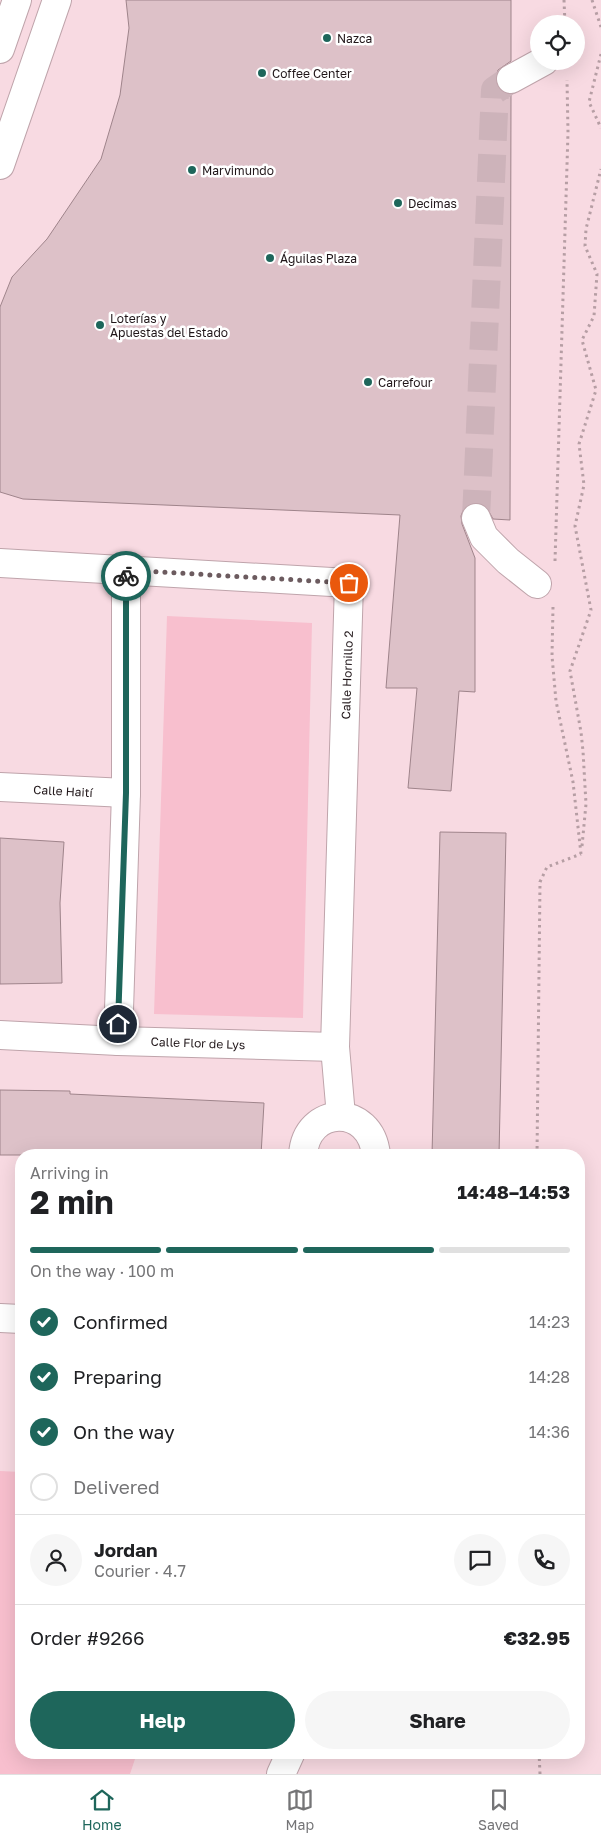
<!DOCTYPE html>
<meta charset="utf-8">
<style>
:root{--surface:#fff;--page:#f6f6f6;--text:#202124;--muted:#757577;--line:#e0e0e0;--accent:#1e665b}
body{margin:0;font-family:"Golos Text",sans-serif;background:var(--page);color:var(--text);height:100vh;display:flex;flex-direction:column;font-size:19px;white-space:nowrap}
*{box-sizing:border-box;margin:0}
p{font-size:16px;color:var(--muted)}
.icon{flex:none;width:28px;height:28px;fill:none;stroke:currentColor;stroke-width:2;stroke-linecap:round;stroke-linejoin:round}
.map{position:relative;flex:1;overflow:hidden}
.drawer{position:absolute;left:15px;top:1149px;width:570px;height:610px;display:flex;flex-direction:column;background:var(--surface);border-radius:20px;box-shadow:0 5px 20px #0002}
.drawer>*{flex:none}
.fabs{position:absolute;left:530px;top:15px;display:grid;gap:10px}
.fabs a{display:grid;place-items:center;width:55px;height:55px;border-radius:50%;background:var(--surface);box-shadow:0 5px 20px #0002;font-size:25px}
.pin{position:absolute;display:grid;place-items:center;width:42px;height:42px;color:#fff;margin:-21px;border:2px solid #fff;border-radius:50%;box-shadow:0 1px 5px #0007}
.courier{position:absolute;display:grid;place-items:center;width:50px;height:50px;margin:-25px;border:4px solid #1e665b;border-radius:50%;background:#fff;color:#222;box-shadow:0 1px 6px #0007}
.head em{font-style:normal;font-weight:700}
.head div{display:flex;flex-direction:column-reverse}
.head{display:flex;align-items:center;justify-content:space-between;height:85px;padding:0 15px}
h1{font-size:32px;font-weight:700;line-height:38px}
.bar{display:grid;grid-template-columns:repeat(4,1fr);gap:8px 5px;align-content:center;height:60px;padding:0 15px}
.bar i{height:6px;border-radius:4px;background:var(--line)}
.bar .active{background:var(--accent)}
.bar p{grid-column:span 4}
.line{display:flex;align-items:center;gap:12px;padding:0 15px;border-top:1px solid var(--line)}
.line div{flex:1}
.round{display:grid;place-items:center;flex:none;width:52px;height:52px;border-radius:26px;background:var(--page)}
ol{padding:0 15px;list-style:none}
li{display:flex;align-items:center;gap:15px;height:55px}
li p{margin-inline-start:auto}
li .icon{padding:5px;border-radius:50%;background:var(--accent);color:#fff;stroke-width:4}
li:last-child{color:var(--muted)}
li i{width:28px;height:28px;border:2px solid var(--line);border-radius:50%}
.action{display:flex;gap:10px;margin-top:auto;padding:10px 15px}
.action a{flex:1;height:58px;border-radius:30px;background:var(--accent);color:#fff;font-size:20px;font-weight:700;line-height:58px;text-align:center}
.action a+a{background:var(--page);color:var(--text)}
.tabs{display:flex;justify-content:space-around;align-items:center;height:70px;border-top:1px solid var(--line);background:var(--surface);font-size:14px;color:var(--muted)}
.tabs a{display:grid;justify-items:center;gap:2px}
.tabs .active{color:var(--accent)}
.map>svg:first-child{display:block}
.green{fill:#f8bfce}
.building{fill:#ddc1c8;stroke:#9f848b}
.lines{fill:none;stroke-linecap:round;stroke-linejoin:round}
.minor-tunnel{stroke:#cdb3ba;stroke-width:28;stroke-dasharray:28 14;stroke-linecap:butt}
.minor-casing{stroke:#bfa4ab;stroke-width:30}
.path{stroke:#b69ea4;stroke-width:3;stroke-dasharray:2.5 4;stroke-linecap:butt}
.minor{stroke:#fff;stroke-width:28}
.done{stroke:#6c5b5f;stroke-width:5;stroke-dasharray:0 9}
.route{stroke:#1e665b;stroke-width:6}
.poi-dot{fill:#1e665b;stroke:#fff;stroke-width:2}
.labels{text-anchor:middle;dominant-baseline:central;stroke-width:5;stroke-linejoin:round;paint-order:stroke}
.poi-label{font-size:12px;fill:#201619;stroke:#fff;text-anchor:start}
.street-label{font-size:12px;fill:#201619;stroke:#fff}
</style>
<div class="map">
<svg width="601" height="1774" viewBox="0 0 601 1774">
<rect width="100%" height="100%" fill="#f8dae2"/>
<!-- green -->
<g class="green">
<path d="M167 616 312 623 303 1018 154 1014Z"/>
<path d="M0 1471 21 1472V1752L137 1753 130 1774H0Z"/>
</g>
<!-- building -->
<g class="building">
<path d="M126 0H511V61L498 70 495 79 498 87 502 92 511 95 510 520 493 519 486 506 477 502 470 504 464 508 461 516 462 524 475 558V692L459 691 451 791 408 788 417 688H386L400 515 23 499 0 492V307L12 277 47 239 101 159 120 95 129 28Z"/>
<path d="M440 832 506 833 499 1155H432Z"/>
<path d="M0 838 64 842 60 903 62 983 0 984Z"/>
<path d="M0 1090 70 1091V1094L264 1103 261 1155H0Z"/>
</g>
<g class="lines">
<!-- minor-tunnel -->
<path class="minor-tunnel" d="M476 518 495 90 511 79"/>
<defs>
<g id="minor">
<path d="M0 49 17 0"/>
<path d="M511 79 544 61"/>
<path d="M0 165 57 0"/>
<path d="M476 518 484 537 508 561 537 584"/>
<path d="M0 563 349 583 335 1047 341 1116"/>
<path d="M0 787 126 793"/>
<path d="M0 1035 118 1041 335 1047"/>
<path d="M118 1041 126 793V571"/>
<path d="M303 1155C306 1105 371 1103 376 1155"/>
<path d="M0 1318 21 1319"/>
<path d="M281 1774 291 1752"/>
</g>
</defs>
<!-- minor casing -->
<use href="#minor" class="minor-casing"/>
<!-- path -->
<g class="path">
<path d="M564 0 565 24"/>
<path d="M592 0 601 27"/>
<path d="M601 54 589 102 601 128"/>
<path d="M555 561 568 132 567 80"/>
<path d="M553 607 552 656 556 701 573 782 581 854"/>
<path d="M582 846 586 804 583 751 581 732 570 671 591 610 575 526 584 485 579 444 596 390 582 340 594 316 597 274 585 246 586 229 601 169"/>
<path d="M537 1155 540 882 547 867 581 854"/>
<path d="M539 1752 540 1774"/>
</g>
<!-- minor -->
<use href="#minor" class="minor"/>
</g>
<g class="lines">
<!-- done -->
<path class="done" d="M126 576V570L349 583"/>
<!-- route -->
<path class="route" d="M118 1024 126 793V576"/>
</g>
<!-- markers -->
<g class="poi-dot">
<circle cx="327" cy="38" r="5"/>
<circle cx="262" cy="73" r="5"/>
<circle cx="192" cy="170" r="5"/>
<circle cx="398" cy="203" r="5"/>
<circle cx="270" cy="258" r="5"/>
<circle cx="100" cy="325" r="5"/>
<circle cx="368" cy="382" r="5"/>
</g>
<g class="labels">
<!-- poi labels -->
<g class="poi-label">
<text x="337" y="38">Nazca</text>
<text x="272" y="73">Coffee Center</text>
<text x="202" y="170">Marvimundo</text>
<text x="408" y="203">Decimas</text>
<text x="280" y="258">Águilas Plaza</text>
<text x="110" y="318">Loterías y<tspan x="110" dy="14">Apuestas del Estado</tspan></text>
<text x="378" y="382">Carrefour</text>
</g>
<!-- street labels -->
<g class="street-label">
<text transform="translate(347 675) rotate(-88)">Calle Hornillo 2</text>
<text transform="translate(63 791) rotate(3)">Calle Haití</text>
<text transform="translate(198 1043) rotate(2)">Calle Flor de Lys</text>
</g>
</g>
</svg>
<div class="fabs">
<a><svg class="icon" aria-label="locate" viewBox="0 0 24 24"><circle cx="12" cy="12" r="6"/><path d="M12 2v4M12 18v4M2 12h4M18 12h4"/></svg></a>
</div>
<div class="pin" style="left:349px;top:583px;background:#ea580c"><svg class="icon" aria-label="bag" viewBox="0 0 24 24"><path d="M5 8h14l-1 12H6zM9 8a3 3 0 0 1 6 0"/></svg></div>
<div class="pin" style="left:118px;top:1024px;background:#1f2937"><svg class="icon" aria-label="home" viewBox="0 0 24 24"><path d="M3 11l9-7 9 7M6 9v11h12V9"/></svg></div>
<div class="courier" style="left:126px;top:576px"><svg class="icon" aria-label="bike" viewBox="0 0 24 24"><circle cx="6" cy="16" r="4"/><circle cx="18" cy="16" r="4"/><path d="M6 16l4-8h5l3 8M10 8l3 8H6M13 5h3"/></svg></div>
<section class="drawer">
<div class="head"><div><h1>2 min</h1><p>Arriving in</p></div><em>14:48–14:53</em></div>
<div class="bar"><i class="active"></i><i class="active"></i><i class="active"></i><i></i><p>On the way · 100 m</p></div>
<ol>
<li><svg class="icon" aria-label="check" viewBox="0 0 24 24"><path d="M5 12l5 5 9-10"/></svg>Confirmed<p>14:23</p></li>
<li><svg class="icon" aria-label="check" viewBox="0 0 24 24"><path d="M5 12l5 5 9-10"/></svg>Preparing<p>14:28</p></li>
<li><svg class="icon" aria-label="check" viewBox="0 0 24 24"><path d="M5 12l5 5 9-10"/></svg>On the way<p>14:36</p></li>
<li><i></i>Delivered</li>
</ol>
<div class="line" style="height:90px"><a class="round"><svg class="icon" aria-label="person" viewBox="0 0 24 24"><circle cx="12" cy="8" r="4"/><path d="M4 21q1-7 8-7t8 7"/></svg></a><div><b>Jordan</b><p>Courier · 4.7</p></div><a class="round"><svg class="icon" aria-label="chat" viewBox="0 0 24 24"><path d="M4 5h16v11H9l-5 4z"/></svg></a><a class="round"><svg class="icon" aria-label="phone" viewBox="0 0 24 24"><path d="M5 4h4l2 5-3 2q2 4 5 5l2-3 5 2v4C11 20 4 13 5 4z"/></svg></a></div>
<div class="line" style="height:65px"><div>Order #9266</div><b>€32.95</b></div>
<div class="action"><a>Help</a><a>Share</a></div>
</section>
</div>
<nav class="tabs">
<a class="active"><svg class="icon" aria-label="home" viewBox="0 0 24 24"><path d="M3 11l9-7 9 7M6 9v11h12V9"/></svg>Home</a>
<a><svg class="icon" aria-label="map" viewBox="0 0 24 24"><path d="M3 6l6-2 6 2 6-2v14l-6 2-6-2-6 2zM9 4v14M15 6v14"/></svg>Map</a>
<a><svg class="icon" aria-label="saved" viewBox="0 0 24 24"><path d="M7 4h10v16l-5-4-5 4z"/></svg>Saved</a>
</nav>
